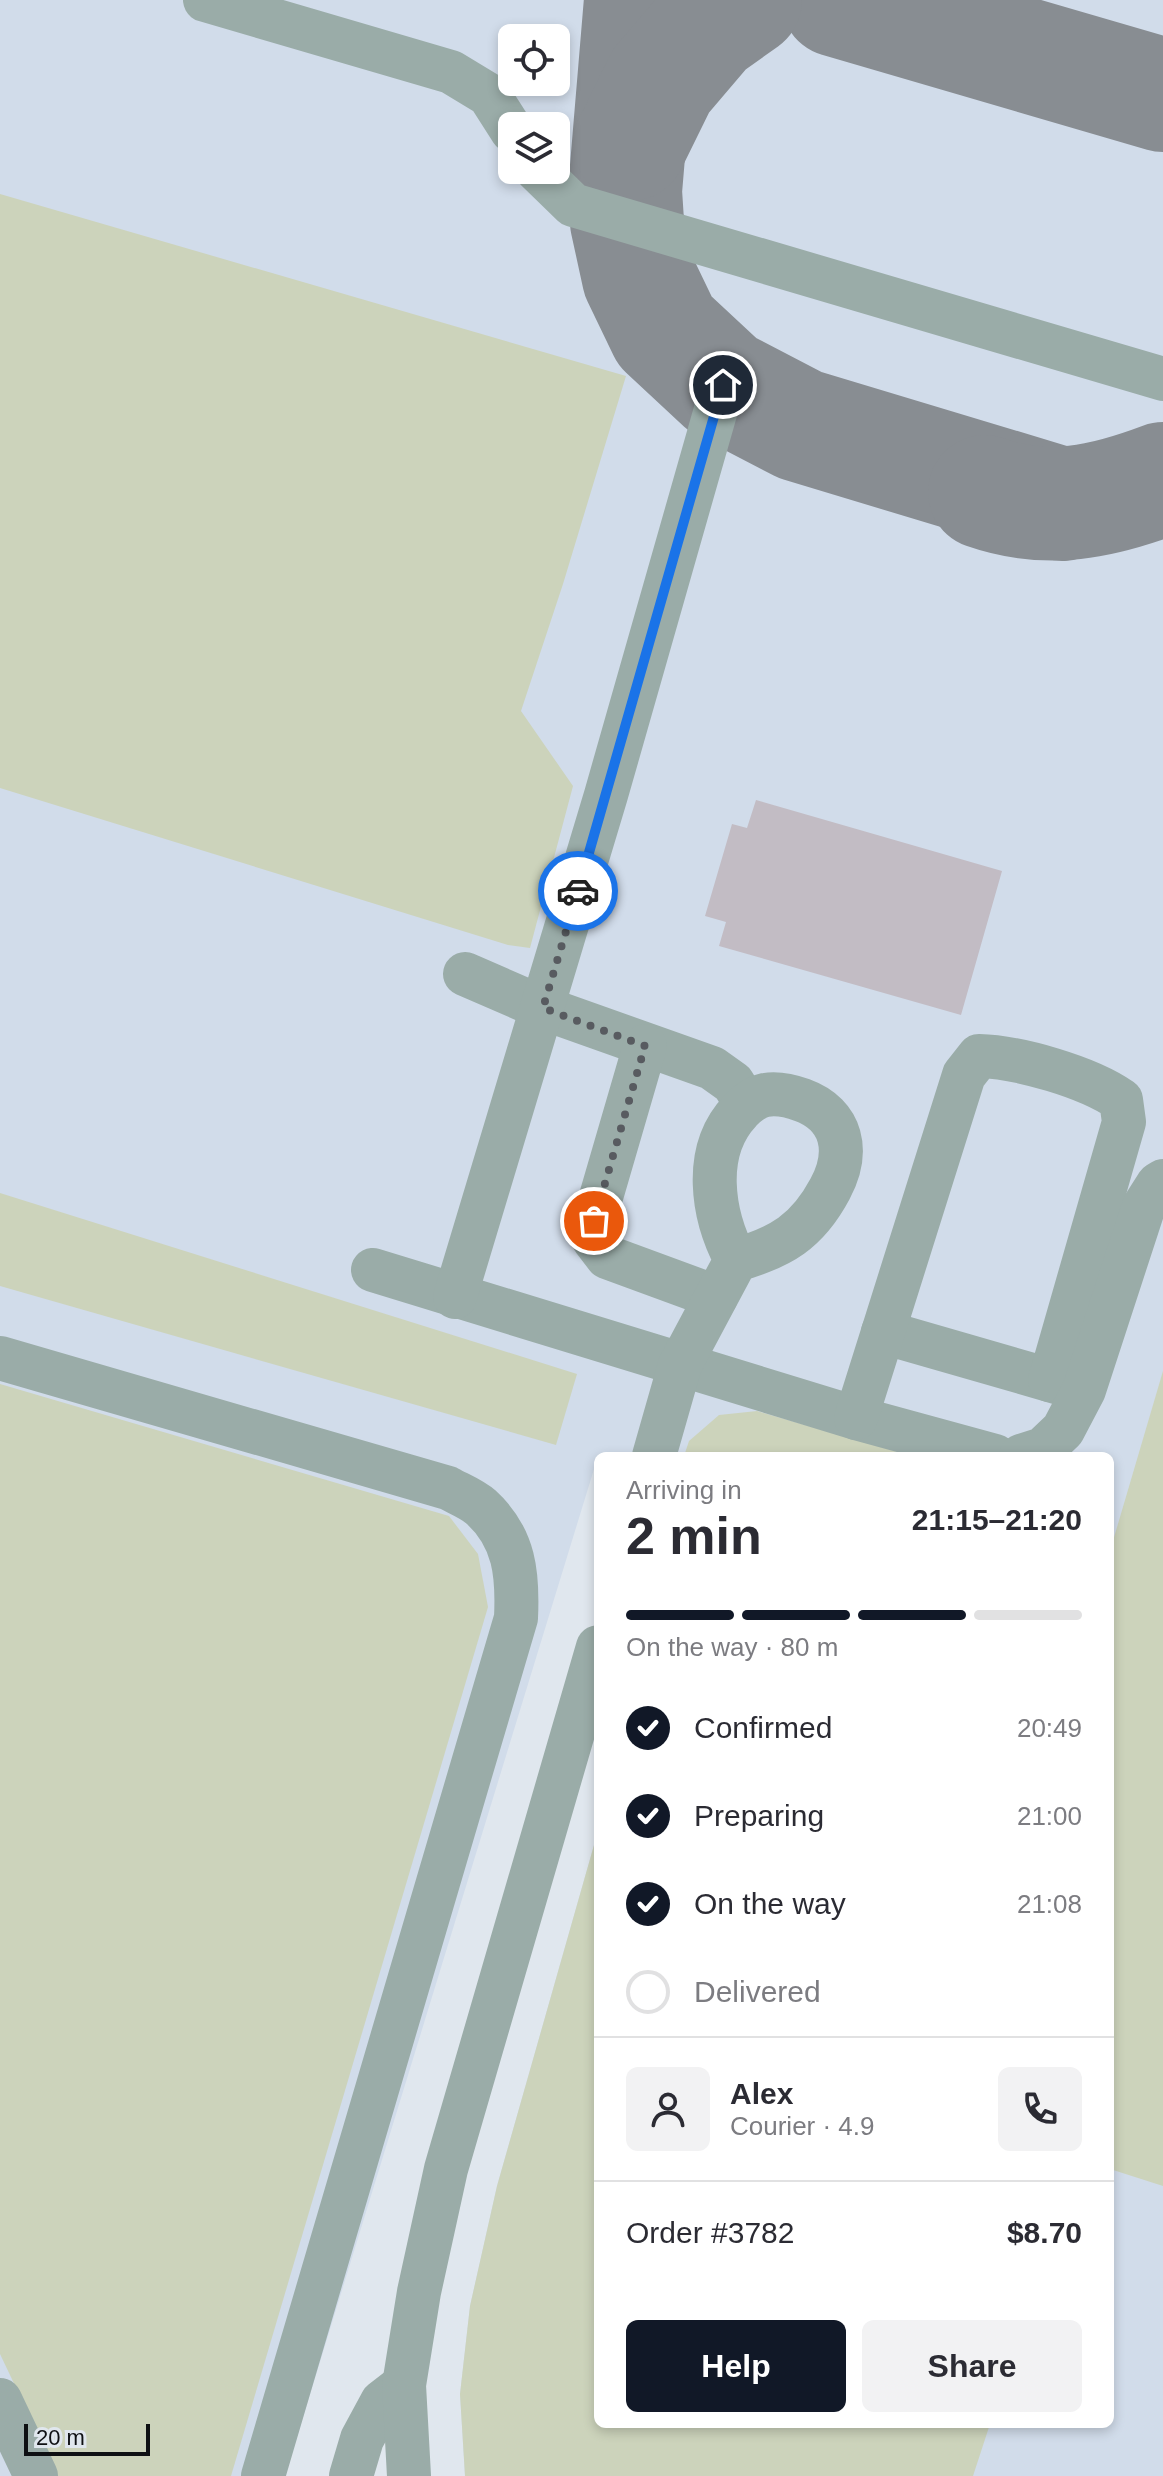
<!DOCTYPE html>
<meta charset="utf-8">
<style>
:root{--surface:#fff;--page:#f2f2f3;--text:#2b2b33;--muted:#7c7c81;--line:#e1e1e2;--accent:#111827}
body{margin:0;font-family:Helvetica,sans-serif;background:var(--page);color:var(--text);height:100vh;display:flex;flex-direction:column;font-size:30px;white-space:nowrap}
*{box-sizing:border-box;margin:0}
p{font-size:26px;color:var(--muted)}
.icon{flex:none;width:44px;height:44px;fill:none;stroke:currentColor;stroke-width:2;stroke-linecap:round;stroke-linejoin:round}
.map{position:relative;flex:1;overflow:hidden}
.panel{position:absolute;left:594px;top:1452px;width:520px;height:976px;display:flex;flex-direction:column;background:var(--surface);border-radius:12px;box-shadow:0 4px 12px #0003}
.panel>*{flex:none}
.fabs{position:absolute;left:498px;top:24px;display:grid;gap:16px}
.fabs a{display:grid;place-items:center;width:72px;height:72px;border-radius:12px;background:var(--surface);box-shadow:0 4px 12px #0003;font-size:40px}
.scale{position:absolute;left:24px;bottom:20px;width:126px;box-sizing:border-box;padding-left:8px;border:4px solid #0e1013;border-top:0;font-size:22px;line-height:28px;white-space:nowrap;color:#0e1013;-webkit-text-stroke:6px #e0e7ee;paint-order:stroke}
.pin{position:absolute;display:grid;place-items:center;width:68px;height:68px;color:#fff;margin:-34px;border:4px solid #fff;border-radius:50%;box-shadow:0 2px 8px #0007}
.courier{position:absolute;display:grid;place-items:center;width:80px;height:80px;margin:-40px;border:6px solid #1a73e8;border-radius:50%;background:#fff;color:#222;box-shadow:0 2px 10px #0007}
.overview em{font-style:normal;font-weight:700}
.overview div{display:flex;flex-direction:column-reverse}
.overview{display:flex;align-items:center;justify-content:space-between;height:136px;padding:0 32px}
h1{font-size:52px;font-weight:700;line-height:60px}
.bar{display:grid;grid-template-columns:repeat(4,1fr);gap:12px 8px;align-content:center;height:96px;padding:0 32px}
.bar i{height:10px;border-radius:6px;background:var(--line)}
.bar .current{background:var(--accent)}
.bar p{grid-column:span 4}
.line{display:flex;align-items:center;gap:20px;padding:0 32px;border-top:2px solid var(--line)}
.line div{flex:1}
.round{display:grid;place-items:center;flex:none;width:84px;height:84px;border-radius:12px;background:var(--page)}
ol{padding:0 32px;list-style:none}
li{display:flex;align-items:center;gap:24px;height:88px}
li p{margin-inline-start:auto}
li .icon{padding:8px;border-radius:50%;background:var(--accent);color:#fff;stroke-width:4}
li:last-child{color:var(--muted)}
li i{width:44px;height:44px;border:4px solid var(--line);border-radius:50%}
.primary-button{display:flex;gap:16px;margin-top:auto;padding:16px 32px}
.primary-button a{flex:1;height:92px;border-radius:12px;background:var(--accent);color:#fff;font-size:32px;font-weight:700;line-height:92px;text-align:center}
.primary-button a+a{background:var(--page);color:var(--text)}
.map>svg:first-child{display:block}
.built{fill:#d1dcea;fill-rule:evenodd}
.green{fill:#ccd3bb}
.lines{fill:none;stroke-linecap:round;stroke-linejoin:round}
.taxiway{stroke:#888d92;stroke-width:114}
.building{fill:#c2bcc4}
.minor{stroke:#9aaca8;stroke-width:44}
.done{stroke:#585b60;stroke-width:8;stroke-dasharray:0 14.4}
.route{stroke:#1a73e8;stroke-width:10}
</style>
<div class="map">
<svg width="1163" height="2476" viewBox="0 0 1163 2476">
<rect width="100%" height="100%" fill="#e0e7ee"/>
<!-- built -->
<path class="built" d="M0 0H1163V2476H465L460 2394 470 2306 497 2186 598 1831V2424H1110V1456H598L285 2476H0ZM512 38H556V82H512ZM512 126H556V170H512Z"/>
<!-- green -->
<g class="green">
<path d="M0 194 626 376 563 584 521 711 573 786 530 948 508 945 0 788Z"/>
<path d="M0 1193 577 1374 556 1445 0 1286Z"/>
<path d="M1163 1371V2186L1110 2169V1551Z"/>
<path d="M0 1384 449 1516 478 1554 488 1607 231 2476H58L0 2354Z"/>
<path d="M757 1411 912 1456H684L689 1441 719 1415Z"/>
<path d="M598 1831V2424H990L973 2476H465L460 2394 470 2306 497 2186Z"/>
</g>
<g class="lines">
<!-- taxiway -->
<g class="taxiway">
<path d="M641 0 625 191 627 222 639 277 665 331 723 385 800 425 1062 504"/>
<path d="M838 0 1163 95"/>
<path d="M630 144 661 81 707 27 745 0"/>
<path d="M985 492C1048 514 1102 502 1163 479"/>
</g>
</g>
<!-- building -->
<path class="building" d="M756 800 1002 871 961 1015 719 946 726 922 705 916 732 824 747 828Z"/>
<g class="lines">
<!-- minor -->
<g class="minor">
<path d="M205 0 451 72 489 95 512 131"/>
<path d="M537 170 573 205 1163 379"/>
<path d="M465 974 543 1008 712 1068 733 1083 746 1104"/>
<path d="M645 1046 594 1221V1240L607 1257 716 1297"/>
<path d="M373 1270 856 1418 995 1456"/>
<path d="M455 1297 606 795 723 385"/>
<path d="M883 1332 1077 1388"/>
<path d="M0 1358 448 1488C459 1494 472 1499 481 1507 515 1538 518 1575 516 1618L263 2476"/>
<path d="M856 1418 964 1075 979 1056C1019 1057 1088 1077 1121 1100L1124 1122 1050 1380"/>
<path d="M654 1456 680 1365 736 1260C781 1247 807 1232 830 1189 850 1152 843 1115 802 1100 791 1096 776 1093 765 1095 756 1097 746 1104 740 1111 702 1151 712 1215 736 1260"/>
<path d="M1021 1456 1043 1449 1063 1430 1084 1390 1144 1206 1158 1184 1163 1181"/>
<path d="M0 2400 36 2476"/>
<path d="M351 2476 362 2439 382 2402 404 2385"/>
<path d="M409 2476 404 2385 419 2292 446 2169 598 1647"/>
</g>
</g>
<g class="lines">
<!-- done -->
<path class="done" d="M578 891 543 1008 645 1046 594 1221"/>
<!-- route -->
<path class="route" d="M578 891 723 385"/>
</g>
</svg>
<div class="fabs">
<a><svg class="icon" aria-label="locate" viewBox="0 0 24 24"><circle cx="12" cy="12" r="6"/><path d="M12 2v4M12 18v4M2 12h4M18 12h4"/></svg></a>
<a><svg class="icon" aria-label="layers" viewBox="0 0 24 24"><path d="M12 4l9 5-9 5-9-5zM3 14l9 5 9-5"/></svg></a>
</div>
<div class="scale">20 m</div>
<div class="pin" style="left:594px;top:1221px;background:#ea580c"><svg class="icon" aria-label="bag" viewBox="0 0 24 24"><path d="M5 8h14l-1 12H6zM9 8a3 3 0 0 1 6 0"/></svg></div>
<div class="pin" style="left:723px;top:385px;background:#1f2937"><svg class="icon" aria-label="home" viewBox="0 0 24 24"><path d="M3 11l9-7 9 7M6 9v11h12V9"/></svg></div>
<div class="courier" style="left:578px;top:891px"><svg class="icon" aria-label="car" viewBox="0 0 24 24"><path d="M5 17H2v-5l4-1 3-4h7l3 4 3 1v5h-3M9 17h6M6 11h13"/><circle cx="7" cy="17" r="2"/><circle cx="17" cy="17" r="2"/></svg></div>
<section class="panel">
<div class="overview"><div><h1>2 min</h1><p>Arriving in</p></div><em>21:15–21:20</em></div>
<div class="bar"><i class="current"></i><i class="current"></i><i class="current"></i><i></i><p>On the way · 80 m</p></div>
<ol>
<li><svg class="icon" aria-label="check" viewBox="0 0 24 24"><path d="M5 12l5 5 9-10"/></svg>Confirmed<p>20:49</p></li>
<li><svg class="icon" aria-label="check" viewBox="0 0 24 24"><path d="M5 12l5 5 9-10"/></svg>Preparing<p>21:00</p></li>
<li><svg class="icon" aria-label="check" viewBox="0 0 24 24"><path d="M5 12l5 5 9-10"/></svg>On the way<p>21:08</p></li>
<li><i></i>Delivered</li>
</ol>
<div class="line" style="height:144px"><a class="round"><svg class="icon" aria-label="person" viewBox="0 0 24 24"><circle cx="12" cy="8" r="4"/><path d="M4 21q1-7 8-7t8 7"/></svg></a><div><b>Alex</b><p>Courier · 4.9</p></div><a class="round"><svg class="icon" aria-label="phone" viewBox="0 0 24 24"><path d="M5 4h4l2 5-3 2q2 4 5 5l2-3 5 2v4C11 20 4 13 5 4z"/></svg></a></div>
<div class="line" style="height:104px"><div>Order #3782</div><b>$8.70</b></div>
<div class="primary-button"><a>Help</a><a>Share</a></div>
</section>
</div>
